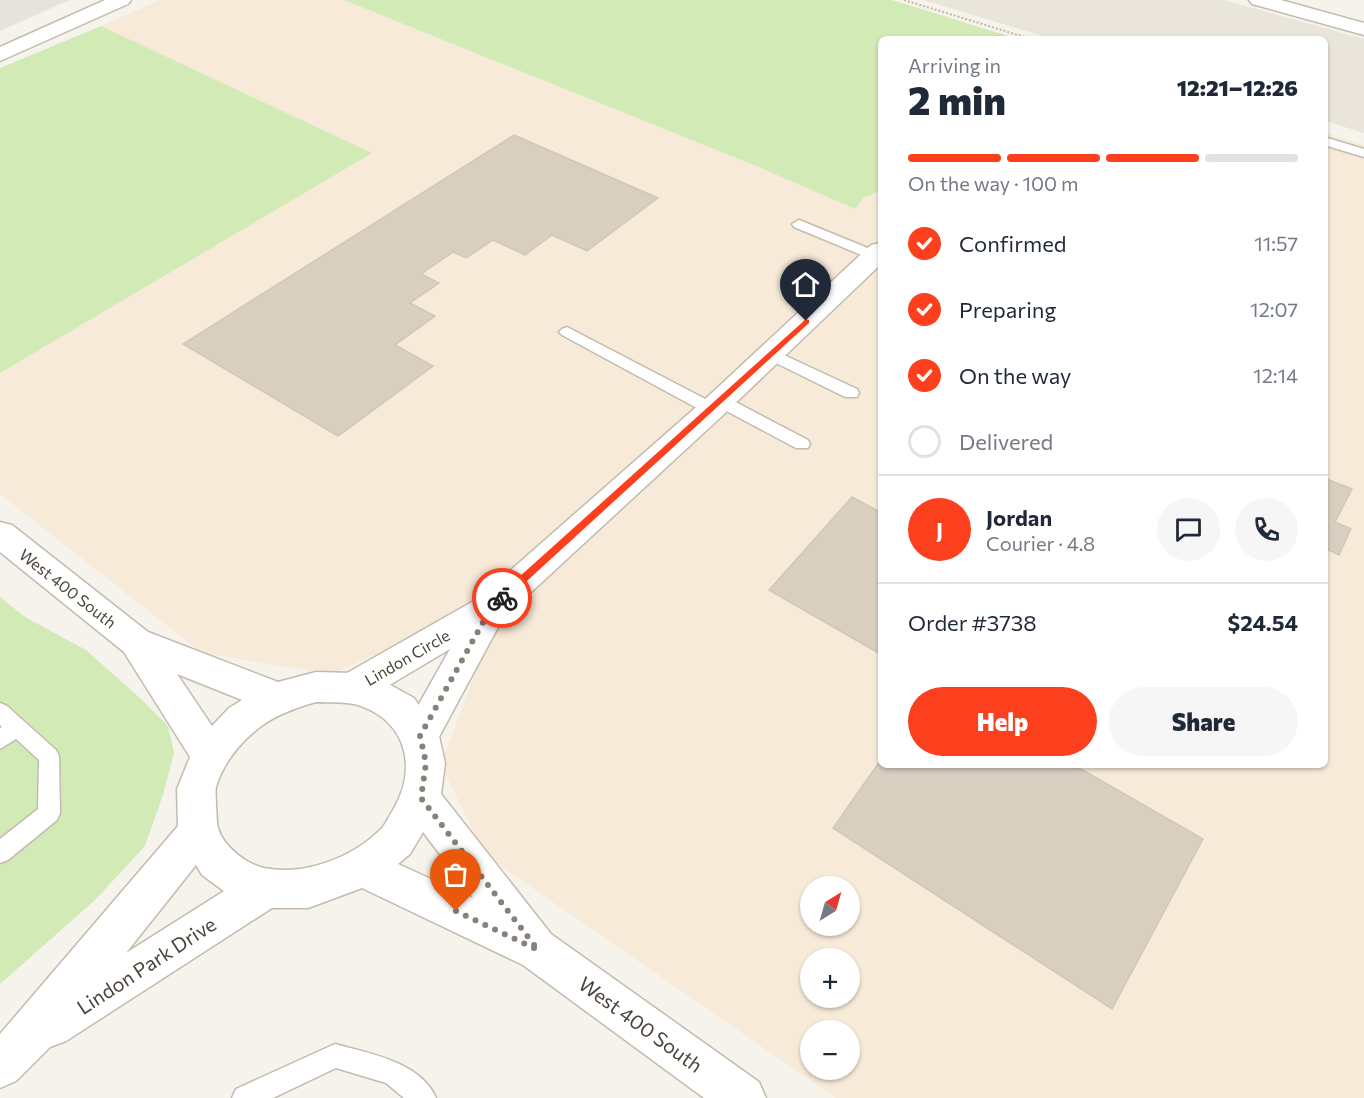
<!DOCTYPE html>
<meta charset="utf-8">
<style>
:root{--surface:#fff;--page:#f6f6f7;--text:#1f2937;--muted:#747a83;--line:#e0e1e3;--accent:#fc3f1d}
body{margin:0;font-family:Commissioner,sans-serif;background:var(--page);color:var(--text);height:100vh;display:flex;flex-direction:column;font-size:22px;white-space:nowrap}
*{box-sizing:border-box;margin:0}
p{font-size:20px;color:var(--muted)}
.icon{flex:none;width:33px;height:33px;fill:none;stroke:currentColor;stroke-width:2;stroke-linecap:round;stroke-linejoin:round}
.map{position:relative;flex:1;overflow:hidden}
.side{position:absolute;left:878px;top:36px;width:450px;height:732px;display:flex;flex-direction:column;background:var(--surface);border-radius:9px;box-shadow:0 2px 4px #0004}
.side>*{flex:none}
.needle{width:39px;rotate:37deg}
.controls{position:absolute;left:800px;top:876px;display:grid;gap:12px}
.controls a{display:grid;place-items:center;width:60px;height:60px;border-radius:50%;background:var(--surface);box-shadow:0 2px 4px #0004;font-size:30px}
.pin{position:absolute;display:grid;place-items:center;width:51px;height:51px;color:#fff;margin:-62px -26px;border-radius:50% 50% 50% 0;rotate:-45deg;box-shadow:0 0 6px #0007}
.pin .icon{rotate:45deg}
.courier{position:absolute;display:grid;place-items:center;width:60px;height:60px;margin:-30px;border:4px solid #fc3f1d;border-radius:50%;background:#fff;color:#222;box-shadow:0 2px 8px #0007}
.headline em{font-style:normal;font-weight:800}
.headline div{display:flex;flex-direction:column-reverse}
.headline{display:flex;align-items:center;justify-content:space-between;height:102px;padding:0 30px}
h1{font-size:39px;font-weight:800;line-height:45px}
.bar{display:grid;grid-template-columns:repeat(4,1fr);gap:9px 6px;align-content:center;height:72px;padding:0 30px}
.bar i{height:8px;border-radius:4px;background:var(--line)}
.bar .current{background:var(--accent)}
.bar p{grid-column:span 4}
.line{display:flex;align-items:center;gap:15px;padding:0 30px;border-top:2px solid var(--line)}
.line div{flex:1}
.round{display:grid;place-items:center;flex:none;width:63px;height:63px;border-radius:32px;background:var(--page)}
ol{padding:0 30px;list-style:none}
li{display:flex;align-items:center;gap:18px;height:66px}
li p{margin-inline-start:auto}
li .icon{padding:6px;border-radius:50%;background:var(--accent);color:#fff;stroke-width:4}
li:last-child{color:var(--muted)}
li i{width:33px;height:33px;border:3px solid var(--line);border-radius:50%}
.cta{display:flex;gap:12px;margin-top:auto;padding:12px 30px}
.cta a{flex:1;height:69px;border-radius:36px;background:var(--accent);color:#fff;font-size:24px;font-weight:800;line-height:69px;text-align:center}
.cta a+a{background:var(--page);color:var(--text)}
.map>svg:first-child{display:block}
.residential{fill:#eae5da}
.commercial{fill:#f7ead8;fill-rule:evenodd}
.industrial{fill:#e6e2dd}
.green{fill:#d2eab5}
.building{fill:#d8cfc1;stroke:#d3c7b4;stroke-width:1.5}
.lines{fill:none;stroke-linecap:round;stroke-linejoin:round}
.service-casing{stroke:#c2bbae;stroke-width:3}
.minor-casing{stroke:#c2bbae;stroke-width:3}
.tertiary-casing{stroke:#c2bbae;stroke-width:3}
.path{stroke:#c4b79f;stroke-width:2;stroke-dasharray:2 2;stroke-linecap:butt}
.service{fill:#fff;fill-rule:evenodd}
.minor{fill:#fff;fill-rule:evenodd}
.tertiary{fill:#fff;fill-rule:evenodd}
.route{fill:#fc3f1d}
.done{stroke:#878178;stroke-width:6;stroke-dasharray:0 10.8}
.labels{text-anchor:middle;dominant-baseline:central;stroke-width:6;stroke-linejoin:round;paint-order:stroke}
.street-label{font-size:16px;fill:#4b4439;stroke:#fff}
.near-street-label{font-size:20px;fill:#4b4439;stroke:#fff}
</style>
<div class="map">
<svg width="1364" height="1098" viewBox="0 0 1364 1098">
<rect width="100%" height="100%" fill="#f6f3ec"/>
<!-- residential -->
<path class="residential" d="M923 0H1224L1364 39V133L1325 121 1324 39H1053Z"/>
<!-- commercial -->
<path class="commercial" d="M160 0H344L761 168 854 209 863 197 880 191V765H1324L1325 133 1364 145V1098H836L485 855 441 765 475 673 419 634 333 674 202 653 0 494V373L371 153 101 26ZM810 886H849V926H810ZM810 958H849V998H810ZM810 1030H849V1070H810Z"/>
<!-- industrial -->
<path class="industrial" d="M0 0H70L0 31Z"/>
<!-- green -->
<g class="green">
<path d="M344 0H892L1018 39H880V191L863 198 855 209 761 168Z"/>
<path d="M101 26 372 153 0 373V68Z"/>
<path d="M0 597 25 617 86 650 141 699 168 726 174 753 163 795 145 846 95 900 0 984Z"/>
</g>
<!-- building -->
<g class="building">
<path d="M514 135 658 198 587 251 552 235 525 255 493 240 466 258 453 252 421 274 439 283 410 303 435 316 395 345 433 366 338 436 183 344Z"/>
<path d="M1324 478 1352 489 1335 522 1351 529 1339 555 1324 548Z"/>
<path d="M852 497 880 512V654L769 590Z"/>
<path d="M880 761V765H1074L1203 839 1112 1009 833 828Z"/>
</g>
<g class="lines">
<defs>
<g id="service">
<path d="M1324 137 1364 149V157L1324 145Z"/>
<path d="M799 220 880 253V259H871L794 227 792 224Z"/>
<path d="M567 327 713 403 714 397H726L808 440 810 444 808 448H796L719 407 718 413H706L562 335 559 332 562 329Z"/>
<path d="M771 349 857 389 859 393 857 397H845L766 358 763 354 766 350Z"/>
<path d="M0 703 7 706 56 750 59 756 60 813 57 820 8 860 0 863V839L38 809 39 760 16 739 0 749V728L2 727 0 725Z"/>
<path d="M335 1044C368 1053 421 1062 436 1098H404L386 1083 336 1068 273 1098H232L236 1089Z"/>
</g>
<path id="minor" d="M880 243V265L722 416 503 618 433 748 420 752 407 748 401 736 450 649 366 699 353 703 340 699 335 688 340 677 479 598 702 402 871 245Z"/>
<g id="tertiary">
<path d="M105 0H131L128 4 0 61V47Z"/>
<path d="M1249 0H1281L1364 23V35L1252 4Z"/>
<path d="M0 522 12 525 148 632 278 682 316 672 353 673 385 682 414 698 439 736 445 763 441 794 551 934 759 1082 766 1098H704L523 965 362 888 308 908H272L66 1041 50 1047 16 1081 0 1088V1034L178 826 177 789 190 757 124 652 0 552ZM177 674 242 700 229 708 212 726ZM316 702C330 703 348 701 361 706 408 723 417 770 393 810 389 816 386 824 381 829 352 858 305 876 264 868 246 864 223 846 218 828 216 821 217 812 216 805 216 799 215 792 216 787 222 766 238 745 255 731 272 716 295 708 316 702ZM423 832 473 898 398 864 410 854ZM196 865 202 875 224 891 126 953Z"/>
</g>
</defs>
<!-- service casing -->
<use href="#service" class="service-casing"/>
<!-- minor casing -->
<use href="#minor" class="minor-casing"/>
<!-- tertiary casing -->
<use href="#tertiary" class="tertiary-casing"/>
<!-- path -->
<path class="path" d="M904 0 1031 39"/>
<!-- service -->
<use href="#service" class="service"/>
<!-- minor -->
<use href="#minor" class="minor"/>
<!-- tertiary -->
<use href="#tertiary" class="tertiary"/>
</g>
<!-- route -->
<path class="route" d="M806 319 809 320V323L505 601H498V596Z"/>
<g class="lines">
<!-- done -->
<path class="done" d="M456 911 538 950 421 798 426 763 420 736 491 608 502 598"/>
</g>
<g class="labels">
<!-- street labels -->
<g class="street-label">
<text transform="translate(68 588) rotate(38)">West 400 South</text>
<text transform="translate(407 657) rotate(-30)">Lindon Circle</text>
</g>
<!-- near-street labels -->
<g class="near-street-label">
<text transform="translate(146 965) rotate(-33)">Lindon Park Drive</text>
<text transform="translate(641 1024) rotate(36)">West 400 South</text>
</g>
</g>
</svg>
<div class="controls">
<a><svg class="needle" viewBox="-14 -14 28 28"><path d="M0-13l5 13h-10z" fill="#e53935"/><path d="M0 13l5-13h-10z" fill="#747a83"/></svg></a>
<a>+</a>
<a>−</a>
</div>
<div class="pin" style="left:456px;top:911px;background:#ea580c"><svg class="icon" aria-label="bag" viewBox="0 0 24 24"><path d="M5 8h14l-1 12H6zM9 8a3 3 0 0 1 6 0"/></svg></div>
<div class="pin" style="left:806px;top:321px;background:#1f2937"><svg class="icon" aria-label="home" viewBox="0 0 24 24"><path d="M3 11l9-7 9 7M6 9v11h12V9"/></svg></div>
<div class="courier" style="left:502px;top:598px"><svg class="icon" aria-label="bike" viewBox="0 0 24 24"><circle cx="6" cy="16" r="4"/><circle cx="18" cy="16" r="4"/><path d="M6 16l4-8h5l3 8M10 8l3 8H6M13 5h3"/></svg></div>
<section class="side">
<div class="headline"><div><h1>2 min</h1><p>Arriving in</p></div><em>12:21–12:26</em></div>
<div class="bar"><i class="current"></i><i class="current"></i><i class="current"></i><i></i><p>On the way · 100 m</p></div>
<ol>
<li><svg class="icon" aria-label="check" viewBox="0 0 24 24"><path d="M5 12l5 5 9-10"/></svg>Confirmed<p>11:57</p></li>
<li><svg class="icon" aria-label="check" viewBox="0 0 24 24"><path d="M5 12l5 5 9-10"/></svg>Preparing<p>12:07</p></li>
<li><svg class="icon" aria-label="check" viewBox="0 0 24 24"><path d="M5 12l5 5 9-10"/></svg>On the way<p>12:14</p></li>
<li><i></i>Delivered</li>
</ol>
<div class="line" style="height:108px"><b class="round" style="background:var(--accent);color:#fff">J</b><div><b>Jordan</b><p>Courier · 4.8</p></div><a class="round"><svg class="icon" aria-label="chat" viewBox="0 0 24 24"><path d="M4 5h16v11H9l-5 4z"/></svg></a><a class="round"><svg class="icon" aria-label="phone" viewBox="0 0 24 24"><path d="M5 4h4l2 5-3 2q2 4 5 5l2-3 5 2v4C11 20 4 13 5 4z"/></svg></a></div>
<div class="line" style="height:78px"><div>Order #3738</div><b>$24.54</b></div>
<div class="cta"><a>Help</a><a>Share</a></div>
</section>
</div>
